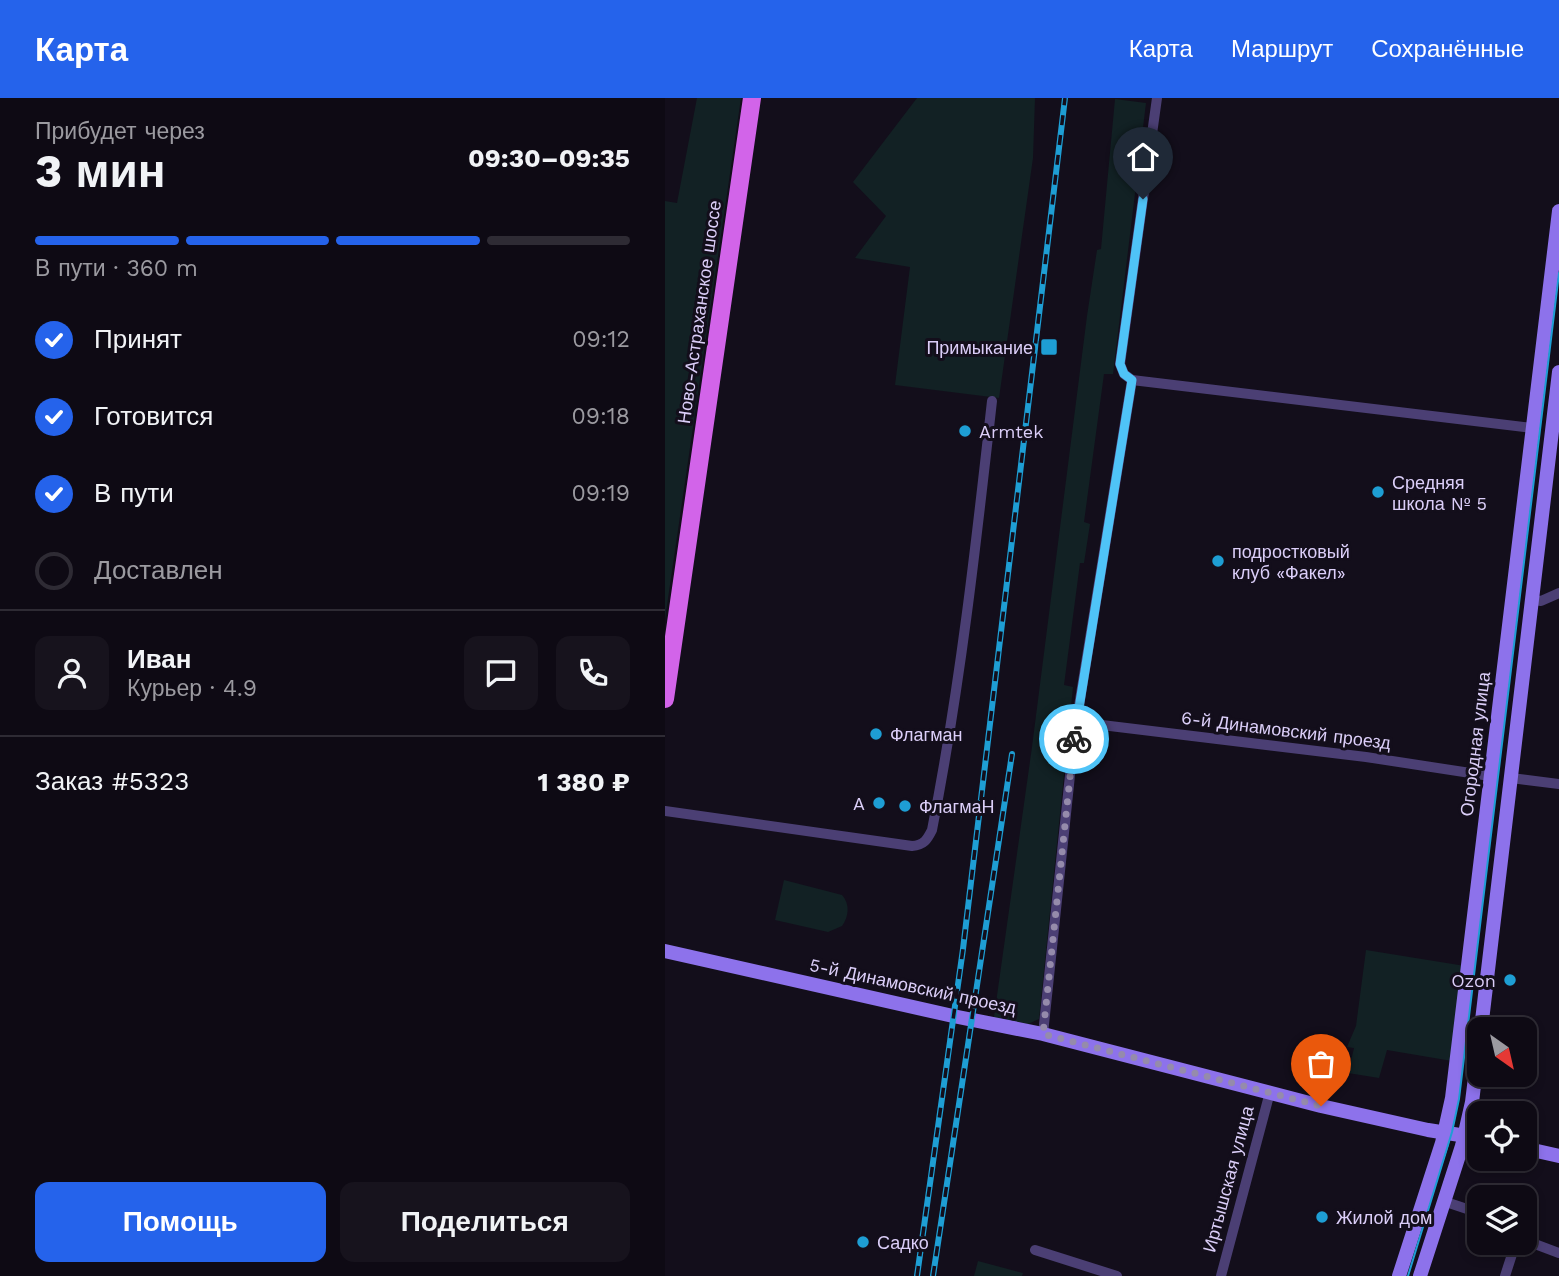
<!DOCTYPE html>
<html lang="ru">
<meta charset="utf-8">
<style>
:root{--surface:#0e0a14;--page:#17131d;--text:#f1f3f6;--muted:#9b9aa0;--line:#2e2b34;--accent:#2563eb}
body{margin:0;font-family:"Work Sans",sans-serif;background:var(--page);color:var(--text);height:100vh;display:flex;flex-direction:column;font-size:26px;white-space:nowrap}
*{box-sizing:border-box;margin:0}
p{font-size:23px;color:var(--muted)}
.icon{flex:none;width:38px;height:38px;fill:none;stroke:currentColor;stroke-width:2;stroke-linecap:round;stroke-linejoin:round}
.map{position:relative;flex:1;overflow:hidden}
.side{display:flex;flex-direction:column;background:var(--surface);width:665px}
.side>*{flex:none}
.needle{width:46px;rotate:146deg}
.tools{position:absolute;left:802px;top:919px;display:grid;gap:14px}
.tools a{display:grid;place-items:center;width:70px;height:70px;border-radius:14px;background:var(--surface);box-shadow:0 4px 10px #0003,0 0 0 2px var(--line);font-size:35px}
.pin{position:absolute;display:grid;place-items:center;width:60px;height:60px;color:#fff;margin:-72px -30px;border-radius:50% 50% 50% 0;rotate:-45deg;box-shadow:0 0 7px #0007}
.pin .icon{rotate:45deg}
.courier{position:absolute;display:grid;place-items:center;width:70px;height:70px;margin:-35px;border:5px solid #4fc3f7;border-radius:50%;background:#fff;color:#222;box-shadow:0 2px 9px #0007}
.overview em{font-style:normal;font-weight:700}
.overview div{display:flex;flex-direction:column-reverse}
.overview{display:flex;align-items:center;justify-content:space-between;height:119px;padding:0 35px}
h1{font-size:46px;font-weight:700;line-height:52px}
.bar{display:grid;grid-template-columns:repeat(4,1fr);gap:10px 7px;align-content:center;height:84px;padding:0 35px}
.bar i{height:9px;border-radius:5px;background:var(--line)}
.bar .active{background:var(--accent)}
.bar p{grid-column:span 4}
.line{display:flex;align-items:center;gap:18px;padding:0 35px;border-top:2px solid var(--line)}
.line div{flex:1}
.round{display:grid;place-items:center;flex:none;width:74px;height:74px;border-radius:14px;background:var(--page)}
ol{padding:0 35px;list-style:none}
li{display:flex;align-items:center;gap:21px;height:77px}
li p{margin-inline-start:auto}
li .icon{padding:7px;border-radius:50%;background:var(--accent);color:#fff;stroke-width:4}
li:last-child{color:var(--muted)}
li i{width:38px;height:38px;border:4px solid var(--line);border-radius:50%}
.primary-button{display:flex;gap:14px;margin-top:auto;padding:14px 35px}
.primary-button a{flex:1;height:80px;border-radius:14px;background:var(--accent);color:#fff;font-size:28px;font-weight:700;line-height:80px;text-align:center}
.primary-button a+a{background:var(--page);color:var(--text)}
header{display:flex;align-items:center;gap:42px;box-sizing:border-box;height:98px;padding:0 35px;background:var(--accent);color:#fff}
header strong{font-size:33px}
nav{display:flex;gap:38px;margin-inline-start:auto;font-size:24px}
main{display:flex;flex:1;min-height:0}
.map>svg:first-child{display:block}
.green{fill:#122124}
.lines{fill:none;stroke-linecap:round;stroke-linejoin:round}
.street{stroke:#4b3f74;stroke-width:10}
.secondary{stroke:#8d72eb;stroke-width:14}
.primary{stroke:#d264e9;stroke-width:18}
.tram{stroke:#1e9ed4;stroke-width:2}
.rail-casing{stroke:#1e9ed4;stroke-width:6}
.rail{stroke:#130e1b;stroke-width:3.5;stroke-dasharray:10;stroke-linecap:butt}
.done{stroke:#958bab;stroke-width:7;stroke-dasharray:0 12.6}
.route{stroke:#4fc3f7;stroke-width:9}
.poi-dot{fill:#1e9ed4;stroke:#130e1b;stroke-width:2.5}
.labels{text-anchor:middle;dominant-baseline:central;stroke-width:6;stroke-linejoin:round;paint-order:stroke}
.street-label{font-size:18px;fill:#dbcef8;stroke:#130e1b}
.poi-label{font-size:18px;fill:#dbcef8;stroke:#130e1b;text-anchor:start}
</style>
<header>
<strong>Карта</strong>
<nav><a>Карта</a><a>Маршрут</a><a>Сохранённые</a></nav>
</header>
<main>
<section class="side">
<div class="overview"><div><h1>3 мин</h1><p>Прибудет через</p></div><em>09:30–09:35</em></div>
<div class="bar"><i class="active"></i><i class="active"></i><i class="active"></i><i></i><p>В пути · 360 m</p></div>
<ol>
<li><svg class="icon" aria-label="check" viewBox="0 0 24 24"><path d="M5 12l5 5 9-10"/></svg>Принят<p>09:12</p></li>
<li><svg class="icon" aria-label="check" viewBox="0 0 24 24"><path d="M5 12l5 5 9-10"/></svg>Готовится<p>09:18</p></li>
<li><svg class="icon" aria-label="check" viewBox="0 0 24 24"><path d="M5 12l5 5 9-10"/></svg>В пути<p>09:19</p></li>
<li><i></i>Доставлен</li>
</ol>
<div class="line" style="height:126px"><a class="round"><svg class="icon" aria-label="person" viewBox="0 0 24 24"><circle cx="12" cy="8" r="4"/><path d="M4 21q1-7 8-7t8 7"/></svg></a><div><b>Иван</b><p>Курьер · 4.9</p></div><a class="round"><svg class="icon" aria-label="chat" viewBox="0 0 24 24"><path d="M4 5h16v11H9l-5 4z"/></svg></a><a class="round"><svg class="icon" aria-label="phone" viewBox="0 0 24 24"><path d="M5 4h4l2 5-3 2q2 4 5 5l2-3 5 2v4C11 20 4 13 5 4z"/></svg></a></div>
<div class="line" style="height:91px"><div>Заказ #5323</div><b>1 380 ₽</b></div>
<div class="primary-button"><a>Помощь</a><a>Поделиться</a></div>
</section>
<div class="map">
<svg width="894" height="1178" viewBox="0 0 894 1178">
<rect width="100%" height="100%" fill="#130e1b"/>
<!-- green -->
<g class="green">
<path d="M32 0H76L0 521V103L12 105Z"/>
<path d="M252 0H370L368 60 334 300 230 287 245 169 190 160 221 118 188 84Z"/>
<path d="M450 1 481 5 448 276H439L419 424 425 426 419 465H415L399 587 408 589 374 921 363 926 329 919 367 649 422 218 432 152 436 151Z"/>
<path d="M119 782 177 797C185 806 184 818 177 828L163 834 110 822Z"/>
<path d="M701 852 800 868 787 963 722 952 714 980 683 975 689 950 682 949 691 928Z"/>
<path d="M313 1163 358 1175 357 1178H309Z"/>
</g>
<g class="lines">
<!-- street -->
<g class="street">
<path d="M467 282 868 330"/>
<path d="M868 502 876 503 894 495"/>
<path d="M412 624 701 659 825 678"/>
<path d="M846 680 894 686"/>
<path d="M0 713 247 748C259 747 262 742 267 732 295 590 311 447 327 303"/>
<path d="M378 936 409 639 467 282 459 276 455 266 492 0"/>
<path d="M778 1103 814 1115"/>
<path d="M859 1142 894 1155"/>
<path d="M370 1152 452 1178"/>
<path d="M556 1178 605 994"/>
<path d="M840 1178 851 1144"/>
</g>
<!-- secondary -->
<g class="secondary">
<path d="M0 853 288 918 378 936 656 1008 763 1032 814 1040"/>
<path d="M816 931 894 274"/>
<path d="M859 1050 894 1058"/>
<path d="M734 1178 777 1045 787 1000 894 113"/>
<path d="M755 1178 797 1048 807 1004 814 947"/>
</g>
<!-- primary -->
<path class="primary" d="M0 601 87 0"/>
<!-- tram -->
<path class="tram" d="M743 1178 787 1034 794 1001 894 175"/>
<defs>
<g id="rail">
<path d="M252 1178 298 851 400 0"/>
<path d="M268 1178 347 656"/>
</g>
</defs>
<!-- rail casing -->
<use href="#rail" class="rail-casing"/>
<!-- rail -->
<use href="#rail" class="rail"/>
</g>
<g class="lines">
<!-- done -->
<path class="done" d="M409 641 378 936 656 1008"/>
<!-- route -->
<path class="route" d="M409 641 467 282 459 276 455 266 478 101"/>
</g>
<!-- markers -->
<g class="poi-dot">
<rect x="375" y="240" width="18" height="18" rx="3.5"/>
<circle cx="300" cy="333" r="7"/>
<circle cx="713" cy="394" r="7"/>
<circle cx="553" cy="463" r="7"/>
<circle cx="211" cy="636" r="7"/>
<circle cx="214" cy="705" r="7"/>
<circle cx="240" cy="708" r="7"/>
<circle cx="845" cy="882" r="7"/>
<circle cx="657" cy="1119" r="7"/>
<circle cx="198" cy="1144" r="7"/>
</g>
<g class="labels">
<!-- street labels -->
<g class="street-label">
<text transform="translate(34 214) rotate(-82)">Ново-Астраханское шоссе</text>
<text transform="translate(621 632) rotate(7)">6-й Динамовский проезд</text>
<text transform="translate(810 646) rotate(-83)">Огородная улица</text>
<text transform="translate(248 888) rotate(12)">5-й Динамовский проезд</text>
<text transform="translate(563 1081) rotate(-75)">Иртышская улица</text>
</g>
<!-- poi labels -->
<g class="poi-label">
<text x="368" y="249" text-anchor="end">Примыкание</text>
<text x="314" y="333">Armtek</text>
<text x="727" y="384">Средняя<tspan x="727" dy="21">школа № 5</tspan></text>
<text x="567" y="453">подростковый<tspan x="567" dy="21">клуб «Факел»</tspan></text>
<text x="225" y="636">Флагман</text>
<text x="200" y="705" text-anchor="end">A</text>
<text x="254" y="708">ФлагмаН</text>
<text x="831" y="882" text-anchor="end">Ozon</text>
<text x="671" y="1119">Жилой дом</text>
<text x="212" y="1144">Садко</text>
</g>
</g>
</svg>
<div class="tools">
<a><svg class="needle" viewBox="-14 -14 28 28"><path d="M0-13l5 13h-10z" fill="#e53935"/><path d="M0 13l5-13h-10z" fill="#9b9aa0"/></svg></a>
<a><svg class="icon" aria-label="locate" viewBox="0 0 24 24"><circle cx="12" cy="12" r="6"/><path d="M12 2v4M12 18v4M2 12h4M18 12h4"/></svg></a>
<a><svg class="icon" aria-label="layers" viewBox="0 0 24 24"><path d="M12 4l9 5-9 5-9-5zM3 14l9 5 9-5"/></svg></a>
</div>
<div class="pin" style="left:656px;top:1008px;background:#ea580c"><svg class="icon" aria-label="bag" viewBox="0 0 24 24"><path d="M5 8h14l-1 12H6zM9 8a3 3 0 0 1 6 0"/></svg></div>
<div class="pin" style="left:478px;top:101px;background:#1f2937"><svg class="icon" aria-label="home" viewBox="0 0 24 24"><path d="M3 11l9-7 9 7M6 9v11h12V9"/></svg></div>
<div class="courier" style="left:409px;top:641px"><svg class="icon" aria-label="bike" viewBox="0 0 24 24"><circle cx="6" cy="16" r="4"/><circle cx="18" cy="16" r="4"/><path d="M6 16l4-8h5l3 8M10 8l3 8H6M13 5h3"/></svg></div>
</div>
</main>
